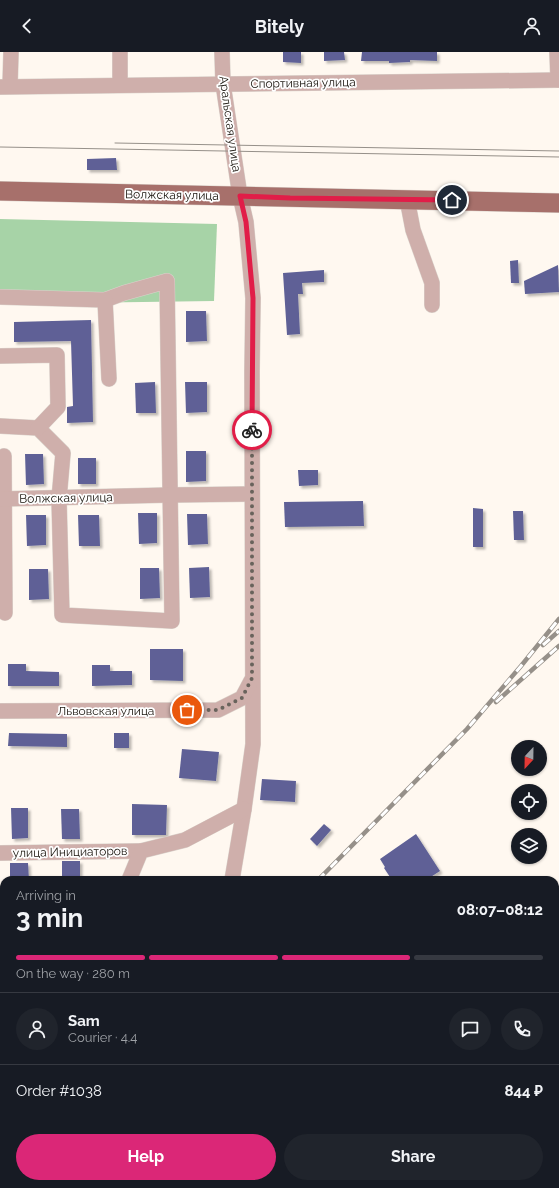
<!DOCTYPE html>
<meta charset="utf-8">
<style>
:root{--surface:#171b24;--page:#20242c;--text:#f1f3f6;--muted:#9ea1a6;--line:#363941;--accent:#db2777}
body{margin:0;font-family:Raleway,sans-serif;background:var(--page);color:var(--text);height:100vh;display:flex;flex-direction:column;font-size:15px;white-space:nowrap}
*{box-sizing:border-box;margin:0}
p{font-size:13px;color:var(--muted)}
.icon{flex:none;width:22px;height:22px;fill:none;stroke:currentColor;stroke-width:2;stroke-linecap:round;stroke-linejoin:round}
.map{position:relative;flex:1;overflow:hidden}
.details{position:absolute;left:0px;top:824px;width:559px;height:312px;display:flex;flex-direction:column;background:var(--surface);border-radius:12px 12px 0 0;box-shadow:0 1px 3px #0004}
.details>*{flex:none}
.needle{width:26px;rotate:202deg}
.tools{position:absolute;left:511px;top:688px;display:grid;gap:8px}
.tools a{display:grid;place-items:center;width:36px;height:36px;border-radius:50%;background:var(--surface);box-shadow:0 1px 3px #0004;font-size:20px}
.pin{position:absolute;display:grid;place-items:center;width:34px;height:34px;color:#fff;margin:-17px;border:2px solid #fff;border-radius:50%;box-shadow:0 1px 4px #0007}
.courier{position:absolute;display:grid;place-items:center;width:40px;height:40px;margin:-20px;border:3px solid #e11d48;border-radius:50%;background:#fff;color:#222;box-shadow:0 1px 5px #0007}
.overview em{font-style:normal;font-weight:700}
.overview div{display:flex;flex-direction:column-reverse}
.overview{display:flex;align-items:center;justify-content:space-between;height:68px;padding:0 16px}
h1{font-size:26px;font-weight:700;line-height:30px}
.bar{display:grid;grid-template-columns:repeat(4,1fr);gap:6px 4px;align-content:center;height:48px;padding:0 16px}
.bar i{height:5px;border-radius:3px;background:var(--line)}
.bar .on{background:var(--accent)}
.bar p{grid-column:span 4}
.line{display:flex;align-items:center;gap:10px;padding:0 16px;border-top:1px solid var(--line)}
.line div{flex:1}
.round{display:grid;place-items:center;flex:none;width:42px;height:42px;border-radius:21px;background:var(--page)}
.action{display:flex;gap:8px;margin-top:auto;padding:8px 16px}
.action a{flex:1;height:46px;border-radius:24px;background:var(--accent);color:#fff;font-size:16px;font-weight:700;line-height:46px;text-align:center}
.action a+a{background:var(--page);color:var(--text)}
header{display:flex;justify-content:space-between;align-items:center;height:52px;padding:0 16px;background:var(--surface);font-size:18px;font-weight:700}
.map>svg:first-child{display:block}
.green{fill:#a7d3a7}
.building{fill:#5e6196;filter:url(#shadow)}
.lines{fill:none;stroke-linecap:round;stroke-linejoin:round}
.minor-casing{stroke:#dad3cc;stroke-width:16}
.major-casing{stroke:#dad3cc;stroke-width:20}
.minor{stroke:#cfafab;stroke-width:15}
.major{stroke:#a7706b;stroke-width:19}
.tram{stroke:#969089;stroke-width:1}
.rail-casing{stroke:#969089;stroke-width:4.5}
.rail{stroke:#fff;stroke-width:3;stroke-dasharray:9;stroke-linecap:butt}
.done{stroke:#69635c;stroke-width:4;stroke-dasharray:0 7.2}
.route{stroke:#e11d48;stroke-width:5}
.labels{text-anchor:middle;dominant-baseline:central;stroke-width:3.5;stroke-linejoin:round;paint-order:stroke}
.street-label{font-size:12px;fill:#18130c;stroke:#fff}
</style>
<header><svg class="icon" aria-label="back" viewBox="0 0 24 24"><path d="M15 5l-7 7 7 7"/></svg>Bitely<svg class="icon" aria-label="person" viewBox="0 0 24 24"><circle cx="12" cy="8" r="4"/><path d="M4 21q1-7 8-7t8 7"/></svg></header>
<div class="map">
<svg width="559" height="1136" viewBox="0 0 559 1136">
<defs>
<filter id="shadow"><feDropShadow dx="2.5" dy="2.5" stdDeviation="1" flood-color="#0004"/></filter>
</defs>
<rect width="100%" height="100%" fill="#fff8f0"/>
<!-- green -->
<g class="green">
<path d="M0 167 217 172 214 249 0 252Z"/>
<path d="M225 1132H260L264 1136H225Z"/>
</g>
<!-- building -->
<g class="building">
<path d="M283 0H301V11L283 10Z"/>
<path d="M324 0H344L345 8 324 9Z"/>
<path d="M362 0H437V9L410 8V10L389 11V9H361Z"/>
<path d="M116 106 117 118H87V107Z"/>
<path d="M518 208 519 231H511L510 209Z"/>
<path d="M558 213 559 240 525 242 524 229Z"/>
<path d="M324 218V230L302 231 303 242H298L300 282 287 283 283 221Z"/>
<path d="M186 259H206L207 289 186 290Z"/>
<path d="M91 268 93 370 67 371V355L73 354 71 289 14 290V270Z"/>
<path d="M155 330 156 361H136L135 331Z"/>
<path d="M185 330H207V360L186 361Z"/>
<path d="M186 399H206V429L186 430Z"/>
<path d="M25 402H43L44 432 26 433Z"/>
<rect x="78" y="406" width="18" height="26"/>
<path d="M298 418H318V433L299 434Z"/>
<path d="M363 449 364 474 285 475 284 450Z"/>
<path d="M473 456 483 457V495H473Z"/>
<path d="M513 459H523L524 488H514Z"/>
<path d="M138 461H157V491L139 492Z"/>
<path d="M187 462H207L208 492 188 493Z"/>
<path d="M26 463H46V493L27 494Z"/>
<path d="M78 463H99L100 494H79Z"/>
<path d="M209 515 210 545 190 546 189 516Z"/>
<path d="M140 516H159L160 546 140 547Z"/>
<path d="M29 517H48L49 547 29 548Z"/>
<path d="M150 597H183V629L150 628Z"/>
<path d="M8 612H26V619L59 620V634H8Z"/>
<path d="M92 613H110V619H132V633L92 634Z"/>
<path d="M9 681 67 682V695L8 694Z"/>
<rect x="114" y="681" width="15" height="15"/>
<path d="M182 697 219 700 216 729 179 726Z"/>
<path d="M262 727 296 729 295 750 260 748Z"/>
<path d="M132 752 167 753 166 783H132Z"/>
<path d="M11 756H28V786L12 787Z"/>
<path d="M61 757H79L80 787H62Z"/>
<path d="M324 772 331 778 317 794 310 787Z"/>
<path d="M416 782 440 819 426 828H392L384 816 385 815 380 807Z"/>
<rect x="62" y="809" width="18" height="19"/>
<path d="M10 811H28L29 828H10Z"/>
</g>
<g class="lines">
<defs>
<g id="minor">
<path d="M222 0 223 32 240 144 246 170 253 246 252 319 253 692 244 757 232 828"/>
<path d="M557 0 558 28"/>
<path d="M120 33V0"/>
<path d="M10 34 11 0"/>
<path d="M0 35 559 28"/>
<path d="M407 147 413 178 432 231V253"/>
<path d="M0 245 105 248 124 241 167 229 172 569 62 563 59 447 63 401 38 376 0 374"/>
<path d="M105 248 109 327"/>
<path d="M0 304 57 303 58 355 38 376"/>
<path d="M4 404 5 561"/>
<path d="M0 447 169 443 252 442"/>
<path d="M0 659 218 658 242 646 251 629"/>
<path d="M0 801 141 799"/>
<path d="M129 828 141 799 185 788 244 757"/>
<path d="M0 853H4"/>
<path d="M555 853H559"/>
<path d="M0 910H4"/>
<path d="M555 958 559 957"/>
<path d="M0 985 4 984"/>
<path d="M0 1028 4 1027"/>
<path d="M0 1061H4"/>
<path d="M0 1084 4 1083"/>
<path d="M294 1132 298 1136"/>
<path d="M56 1136V1132"/>
<path d="M206 1136 207 1132"/>
</g>
<path id="major" d="M0 139 559 151"/>
</defs>
<!-- minor casing -->
<use href="#minor" class="minor-casing"/>
<!-- major casing -->
<use href="#major" class="major-casing"/>
<!-- minor -->
<use href="#minor" class="minor"/>
<!-- major -->
<use href="#major" class="major"/>
<!-- tram -->
<g class="tram">
<path d="M115 91 559 99"/>
<path d="M0 95 559 105"/>
</g>
<defs>
<g id="rail">
<path d="M543 593 559 579"/>
<path d="M496 650 559 594"/>
<path d="M318 828 467 677 521 614 559 567"/>
<path d="M0 1037 4 1036"/>
</g>
</defs>
<!-- rail casing -->
<use href="#rail" class="rail-casing"/>
<!-- rail -->
<use href="#rail" class="rail"/>
</g>
<g class="lines">
<!-- done -->
<path class="done" d="M187 658H218L242 646 252 626V378"/>
<!-- route -->
<path class="route" d="M252 378 253 246 246 170 240 144 290 146 452 148"/>
</g>
<g class="labels">
<!-- street labels -->
<g class="street-label">
<text transform="translate(303 31) rotate(-1)">Спортивная улица</text>
<text transform="translate(230 72) rotate(82)">Аральская улица</text>
<text transform="translate(172 143) rotate(1)">Волжская улица</text>
<text transform="translate(66 446) rotate(-1)">Волжская улица</text>
<text x="106" y="659">Львовская улица</text>
<text transform="translate(70 800) rotate(-1)">улица Инициаторов</text>
</g>
</g>
</svg>
<div class="tools">
<a><svg class="needle" viewBox="-14 -14 28 28"><path d="M0-13l5 13h-10z" fill="#e53935"/><path d="M0 13l5-13h-10z" fill="#9ea1a6"/></svg></a>
<a><svg class="icon" aria-label="locate" viewBox="0 0 24 24"><circle cx="12" cy="12" r="6"/><path d="M12 2v4M12 18v4M2 12h4M18 12h4"/></svg></a>
<a><svg class="icon" aria-label="layers" viewBox="0 0 24 24"><path d="M12 4l9 5-9 5-9-5zM3 14l9 5 9-5"/></svg></a>
</div>
<div class="pin" style="left:187px;top:658px;background:#ea580c"><svg class="icon" aria-label="bag" viewBox="0 0 24 24"><path d="M5 8h14l-1 12H6zM9 8a3 3 0 0 1 6 0"/></svg></div>
<div class="pin" style="left:452px;top:148px;background:#1f2937"><svg class="icon" aria-label="home" viewBox="0 0 24 24"><path d="M3 11l9-7 9 7M6 9v11h12V9"/></svg></div>
<div class="courier" style="left:252px;top:378px"><svg class="icon" aria-label="bike" viewBox="0 0 24 24"><circle cx="6" cy="16" r="4"/><circle cx="18" cy="16" r="4"/><path d="M6 16l4-8h5l3 8M10 8l3 8H6M13 5h3"/></svg></div>
<section class="details">
<div class="overview"><div><h1>3 min</h1><p>Arriving in</p></div><em>08:07–08:12</em></div>
<div class="bar"><i class="on"></i><i class="on"></i><i class="on"></i><i></i><p>On the way · 280 m</p></div>
<div class="line" style="height:72px"><a class="round"><svg class="icon" aria-label="person" viewBox="0 0 24 24"><circle cx="12" cy="8" r="4"/><path d="M4 21q1-7 8-7t8 7"/></svg></a><div><b>Sam</b><p>Courier · 4.4</p></div><a class="round"><svg class="icon" aria-label="chat" viewBox="0 0 24 24"><path d="M4 5h16v11H9l-5 4z"/></svg></a><a class="round"><svg class="icon" aria-label="phone" viewBox="0 0 24 24"><path d="M5 4h4l2 5-3 2q2 4 5 5l2-3 5 2v4C11 20 4 13 5 4z"/></svg></a></div>
<div class="line" style="height:52px"><div>Order #1038</div><b>844 ₽</b></div>
<div class="action"><a>Help</a><a>Share</a></div>
</section>
</div>
